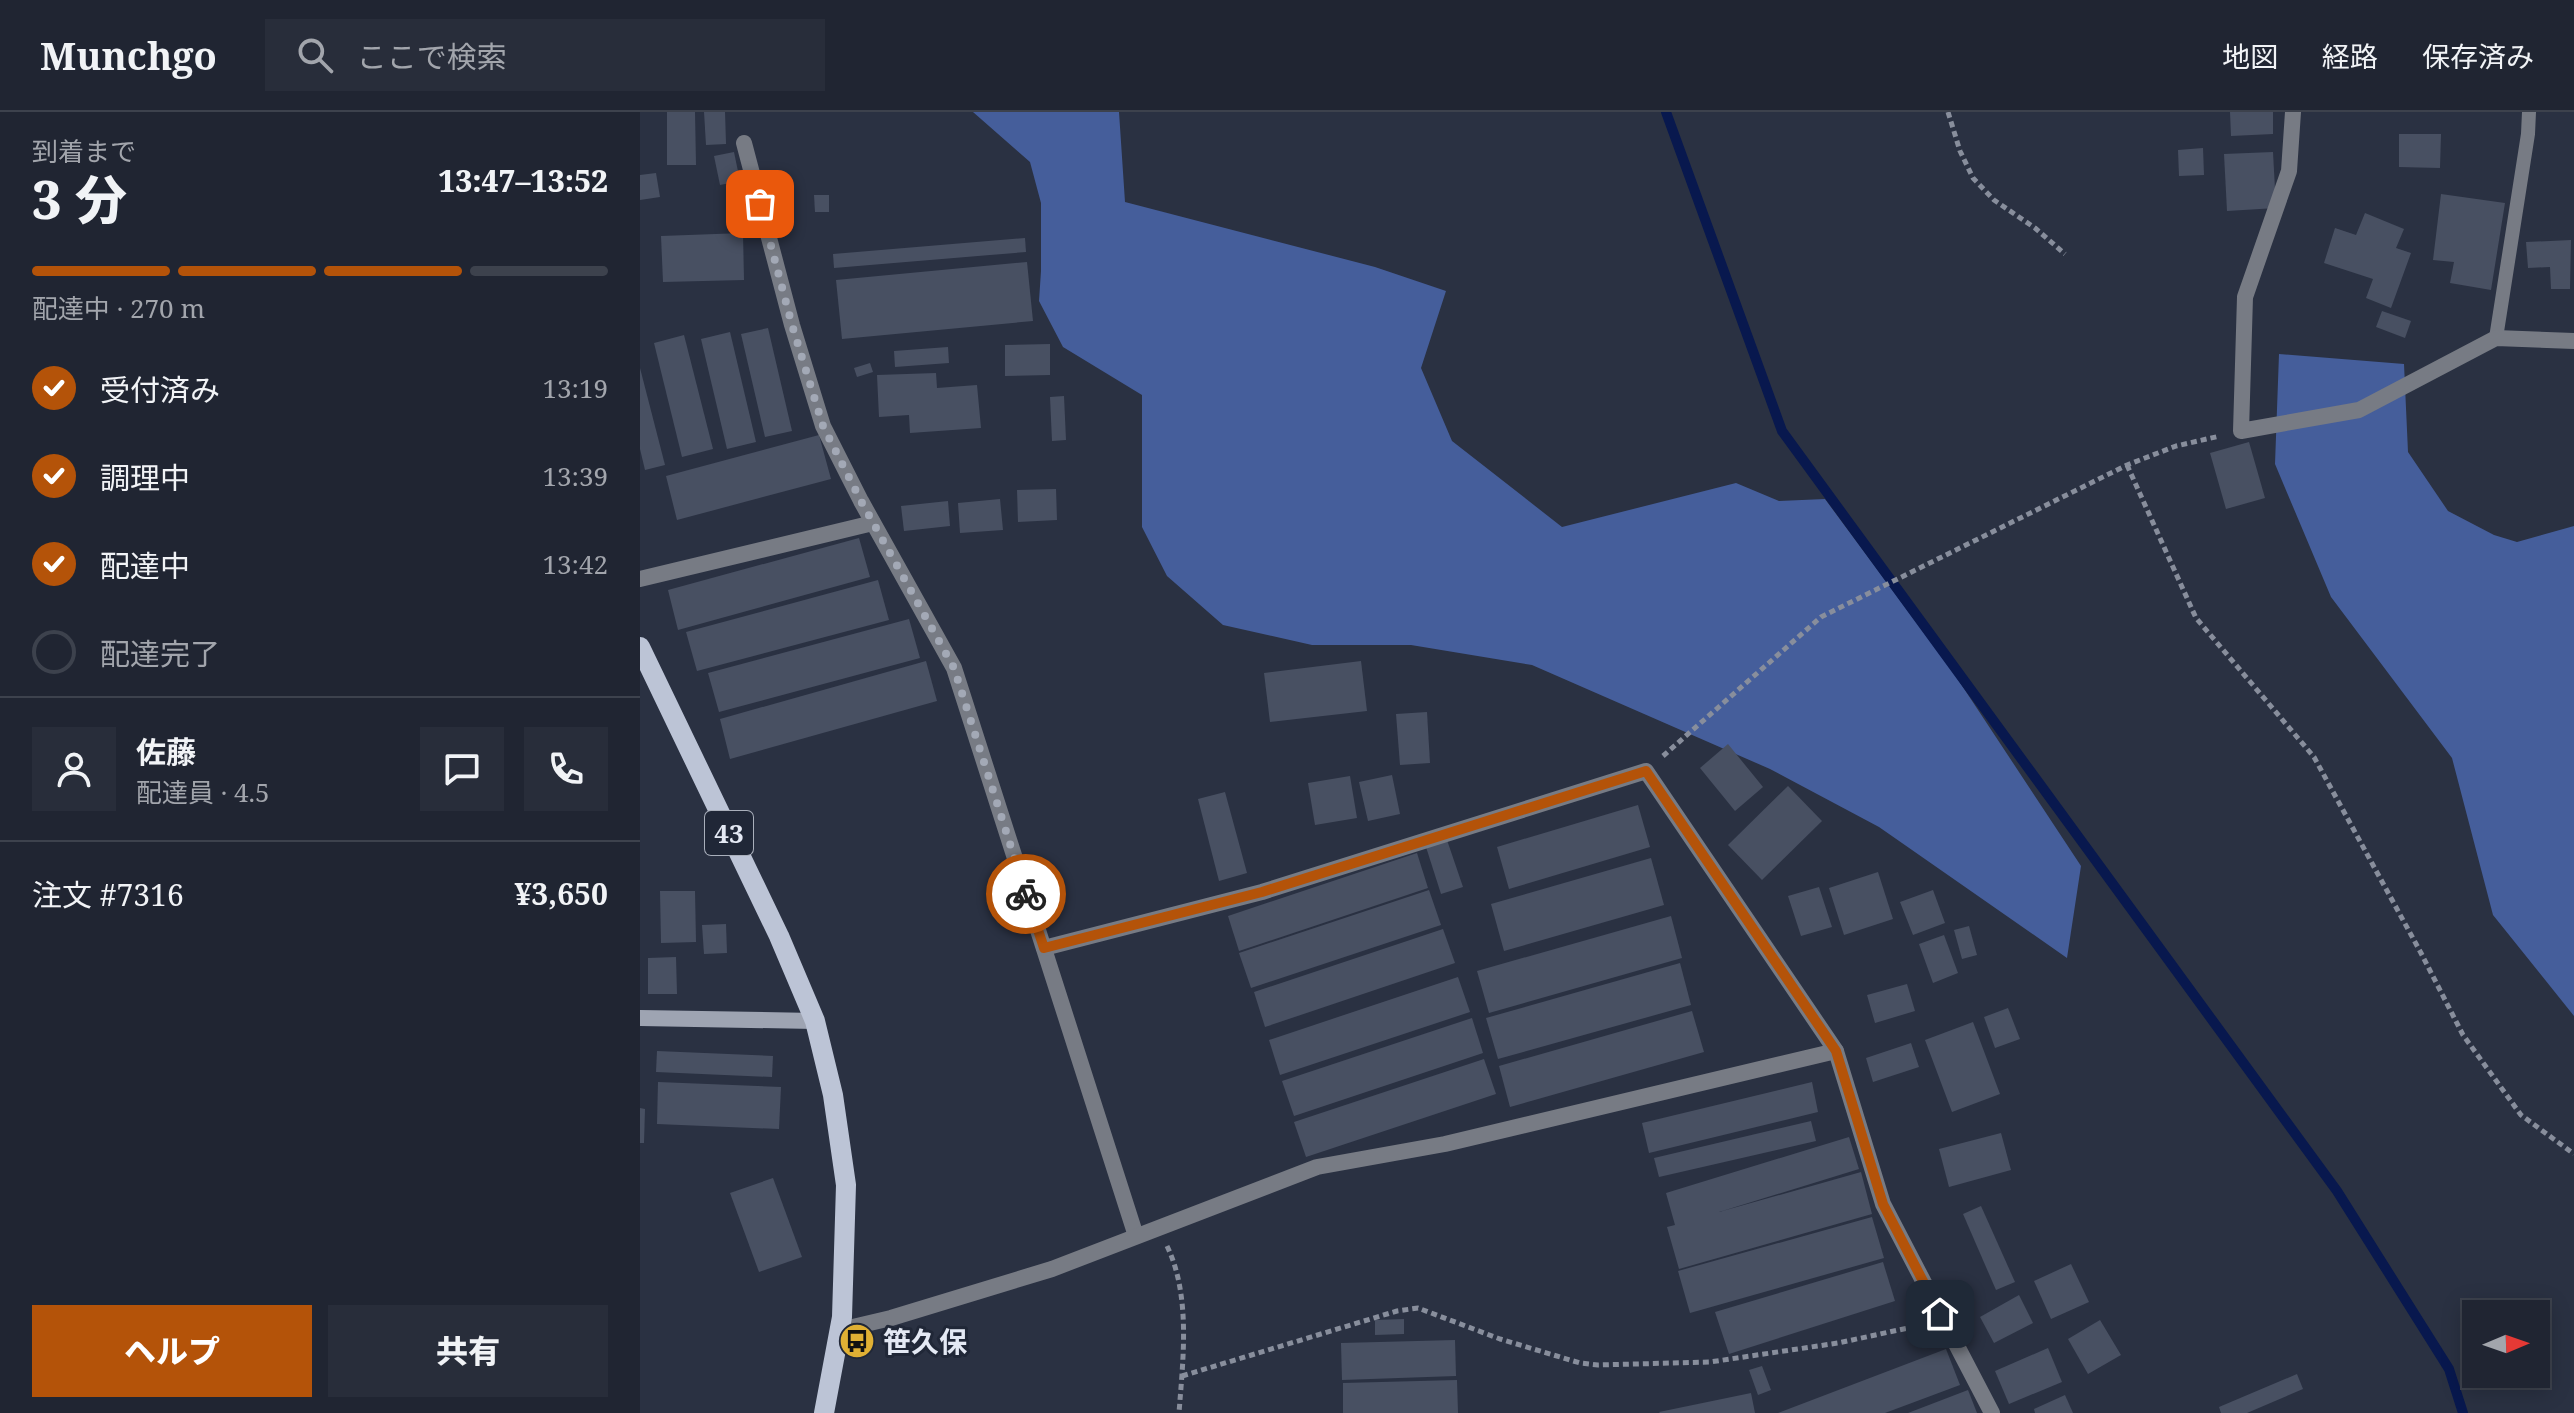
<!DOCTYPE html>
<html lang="ja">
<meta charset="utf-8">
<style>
:root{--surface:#202532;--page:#282d3a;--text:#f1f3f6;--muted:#a2a5ac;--line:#3d424d;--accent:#b45309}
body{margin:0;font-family:"Noto Serif","Noto Sans JP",serif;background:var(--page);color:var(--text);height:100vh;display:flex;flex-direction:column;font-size:30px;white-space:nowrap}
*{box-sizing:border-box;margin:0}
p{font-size:26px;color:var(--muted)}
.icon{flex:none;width:44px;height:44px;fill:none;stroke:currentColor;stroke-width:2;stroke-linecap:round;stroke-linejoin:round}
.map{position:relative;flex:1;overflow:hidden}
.panel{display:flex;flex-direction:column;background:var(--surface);width:640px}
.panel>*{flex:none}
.needle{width:52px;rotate:88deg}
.buttons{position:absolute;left:1822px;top:1188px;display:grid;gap:16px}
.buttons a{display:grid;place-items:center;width:88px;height:88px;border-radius:0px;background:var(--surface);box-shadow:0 4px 20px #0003,0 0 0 2px var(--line);font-size:40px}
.pin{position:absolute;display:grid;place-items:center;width:68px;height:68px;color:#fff;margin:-34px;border-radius:16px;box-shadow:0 4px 12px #0006}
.courier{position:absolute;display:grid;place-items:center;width:80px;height:80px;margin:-40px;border:6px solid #b45309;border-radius:50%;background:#fff;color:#222;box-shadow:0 2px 10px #0007}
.headline em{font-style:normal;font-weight:800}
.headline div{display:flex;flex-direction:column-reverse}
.headline{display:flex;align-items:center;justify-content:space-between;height:136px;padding:0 32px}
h1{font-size:52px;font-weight:800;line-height:60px}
.bar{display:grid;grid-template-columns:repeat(4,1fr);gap:12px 8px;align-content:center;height:96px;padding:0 32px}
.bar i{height:10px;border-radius:6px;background:var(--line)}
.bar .current{background:var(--accent)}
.bar p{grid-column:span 4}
.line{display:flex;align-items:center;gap:20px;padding:0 32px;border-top:2px solid var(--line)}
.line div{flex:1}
.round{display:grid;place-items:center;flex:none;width:84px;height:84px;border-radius:0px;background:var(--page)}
ol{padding:0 32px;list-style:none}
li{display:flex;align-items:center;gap:24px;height:88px}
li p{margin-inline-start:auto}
li .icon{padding:8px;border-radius:50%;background:var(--accent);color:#fff;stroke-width:4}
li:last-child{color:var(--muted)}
li i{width:44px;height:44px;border:4px solid var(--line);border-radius:50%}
.button{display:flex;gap:16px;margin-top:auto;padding:16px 32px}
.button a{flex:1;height:92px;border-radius:0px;background:var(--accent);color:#fff;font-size:32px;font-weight:800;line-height:92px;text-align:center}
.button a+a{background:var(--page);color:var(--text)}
header{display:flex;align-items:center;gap:48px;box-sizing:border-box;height:112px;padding:0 40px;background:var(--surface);border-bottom:2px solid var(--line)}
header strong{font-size:38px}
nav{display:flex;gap:44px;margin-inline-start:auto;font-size:28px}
.search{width:560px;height:72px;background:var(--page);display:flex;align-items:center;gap:20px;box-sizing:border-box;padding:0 28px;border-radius:0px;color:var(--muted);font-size:30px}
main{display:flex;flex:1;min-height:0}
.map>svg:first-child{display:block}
.forest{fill:#455e9b}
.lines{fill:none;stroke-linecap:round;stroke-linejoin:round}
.stream{stroke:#08184e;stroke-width:10}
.building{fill:#485062}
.path{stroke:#888e9c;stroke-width:5;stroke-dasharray:6 4;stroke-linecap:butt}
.lane{stroke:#777b84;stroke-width:14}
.street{stroke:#777b84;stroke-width:16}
.secondary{stroke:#9ea4b2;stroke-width:16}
.primary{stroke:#bcc4d6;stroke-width:20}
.done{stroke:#a3a9b6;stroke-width:8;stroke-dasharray:0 14.4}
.route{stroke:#b45309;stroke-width:10}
.labels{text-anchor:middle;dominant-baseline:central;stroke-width:6;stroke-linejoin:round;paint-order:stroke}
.shield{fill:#202737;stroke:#a9afbb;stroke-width:2}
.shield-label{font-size:26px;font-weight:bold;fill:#e4e9f4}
.poi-label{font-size:28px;font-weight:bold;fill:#e4e9f4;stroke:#202737;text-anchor:start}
</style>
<header>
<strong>Munchgo</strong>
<div class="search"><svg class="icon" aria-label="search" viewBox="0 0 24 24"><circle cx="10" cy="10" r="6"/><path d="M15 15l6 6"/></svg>ここで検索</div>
<nav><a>地図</a><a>経路</a><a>保存済み</a></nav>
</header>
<main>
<section class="panel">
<div class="headline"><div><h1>3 分</h1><p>到着まで</p></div><em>13:47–13:52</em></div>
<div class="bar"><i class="current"></i><i class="current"></i><i class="current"></i><i></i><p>配達中 · 270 m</p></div>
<ol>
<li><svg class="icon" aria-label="check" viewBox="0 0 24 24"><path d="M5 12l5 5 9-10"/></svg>受付済み<p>13:19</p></li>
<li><svg class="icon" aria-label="check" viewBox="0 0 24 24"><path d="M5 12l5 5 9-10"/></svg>調理中<p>13:39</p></li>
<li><svg class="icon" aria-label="check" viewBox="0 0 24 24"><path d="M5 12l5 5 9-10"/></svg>配達中<p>13:42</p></li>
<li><i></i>配達完了</li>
</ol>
<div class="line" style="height:144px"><a class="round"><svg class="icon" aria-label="person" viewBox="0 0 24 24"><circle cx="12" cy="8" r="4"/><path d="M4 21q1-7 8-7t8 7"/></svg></a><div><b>佐藤</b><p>配達員 · 4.5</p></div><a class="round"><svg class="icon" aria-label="chat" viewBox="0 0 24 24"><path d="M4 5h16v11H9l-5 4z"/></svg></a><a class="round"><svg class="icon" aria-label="phone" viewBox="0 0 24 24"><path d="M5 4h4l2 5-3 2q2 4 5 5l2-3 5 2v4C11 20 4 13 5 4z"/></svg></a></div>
<div class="line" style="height:104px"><div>注文 #7316</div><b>¥3,650</b></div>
<div class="button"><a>ヘルプ</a><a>共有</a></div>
</section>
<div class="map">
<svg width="1934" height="1301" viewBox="0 0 1934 1301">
<rect width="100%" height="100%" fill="#2a3142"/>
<!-- forest -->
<g class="forest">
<path d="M333 0H479L485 90 735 155 806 179 781 256 812 329 922 415 1096 371 1139 389 1185 387 1313 560 1441 754 1427 846 1239 715 1130 657 892 553 771 533H672L583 513 527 464 502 415V283L423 235 399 189 401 159V91L390 50Z"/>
<path d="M1639 242 1764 252 1768 340 1808 399 1854 423 1877 430 1934 414V904L1853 803 1812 646 1691 485 1635 352Z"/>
</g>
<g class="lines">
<!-- stream -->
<path class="stream" d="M1026 0 1142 319 1697 1079 1809 1257 1823 1301"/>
</g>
<!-- building -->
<g class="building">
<path d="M27 0H55L56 53H27Z"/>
<path d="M64 0H85L86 32 66 33Z"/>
<path d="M1590 0H1633V22L1591 24Z"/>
<path d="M1759 22H1801L1800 56 1759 55Z"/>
<path d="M1563 36 1564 63 1539 64 1538 38Z"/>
<path d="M94 40 100 69 80 73 74 44Z"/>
<path d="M1633 40 1636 96 1587 99 1584 42Z"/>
<path d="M16 61 20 85 0 88V63Z"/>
<path d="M1801 82 1865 91 1851 178 1810 171 1814 150 1793 148Z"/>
<path d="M174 83H189V100H175Z"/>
<path d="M1725 101 1764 117 1756 136 1771 141 1751 196 1726 186 1733 167 1684 151 1695 116 1716 123Z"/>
<path d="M103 121 104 168 23 170 21 124Z"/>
<path d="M385 126 386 140 194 156 193 142Z"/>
<path d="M1931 128 1930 177H1911L1910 155 1888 156 1886 130Z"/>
<path d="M387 150 393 209 202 227 196 168Z"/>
<path d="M1742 199 1771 209 1765 226 1736 215Z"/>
<path d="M128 216 152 319 125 325 101 222Z"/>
<path d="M90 220 116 330 87 337 61 227Z"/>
<path d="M44 223 73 337 42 345 14 231Z"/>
<path d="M410 232V263L365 264V233Z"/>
<path d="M308 235 309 251 255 255 254 239Z"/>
<path d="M230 251 233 260 217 265 214 256Z"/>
<path d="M0 256 25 353 5 358 0 337Z"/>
<path d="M296 261 297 276 337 273 341 316 270 321 269 303 239 305 237 263Z"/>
<path d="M424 284 426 328 412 329 410 285Z"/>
<path d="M179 323 191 367 37 408 26 364Z"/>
<path d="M1609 330 1625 386 1586 397 1570 341Z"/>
<path d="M416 377 417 408 378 410 377 378Z"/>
<path d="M360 387 363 418 320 421 318 391Z"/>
<path d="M308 389 310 414 264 419 261 394Z"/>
<path d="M219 426 230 465 38 518 28 478Z"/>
<path d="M238 468 249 508 57 559 46 520Z"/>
<path d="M269 507 280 546 79 600 68 561Z"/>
<path d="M286 549 297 589 90 647 80 607Z"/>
<path d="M721 549 727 599 630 610 624 561Z"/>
<path d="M787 600 790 651 760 653 756 602Z"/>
<path d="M1088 632 1123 675 1095 699 1060 656Z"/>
<path d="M752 663 760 702 728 709 719 670Z"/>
<path d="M710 664 717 706 675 713 668 671Z"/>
<path d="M1148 674 1182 709 1122 768 1088 733Z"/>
<path d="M585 680 607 761 579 769 558 687Z"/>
<path d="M998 693 1010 735 869 777 857 735Z"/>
<path d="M807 728 823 775 801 782 786 735Z"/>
<path d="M777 741 788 776 599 839 588 804Z"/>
<path d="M1011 746 1024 793 864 839 851 792Z"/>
<path d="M1238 760 1253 807 1204 823 1189 776Z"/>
<path d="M1179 775 1192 815 1161 824 1148 784Z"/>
<path d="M789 778 801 813 611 876 599 841Z"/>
<path d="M1293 778 1305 811 1273 823 1260 790Z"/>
<path d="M20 779H55L56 830 21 831Z"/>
<path d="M1031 804 1042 846 849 901 837 859Z"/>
<path d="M86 812 87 841 64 842 62 813Z"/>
<path d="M1329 814 1337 843 1322 847 1314 818Z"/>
<path d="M803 817 815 851 625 915 614 880Z"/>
<path d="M1304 823 1318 861 1293 871 1279 832Z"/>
<path d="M36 845 37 882H8V846Z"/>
<path d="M1040 851 1051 893 858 947 846 906Z"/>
<path d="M818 865 830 900 640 963 629 928Z"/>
<path d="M1267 872 1275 899 1235 911 1227 883Z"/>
<path d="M1368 896 1380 927 1355 936 1344 905Z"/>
<path d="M1052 899 1064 940 870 995 859 954Z"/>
<path d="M832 906 843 941 654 1004 642 969Z"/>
<path d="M1333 910 1360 982 1312 1000 1285 928Z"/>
<path d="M1271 931 1279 955 1233 970 1226 946Z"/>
<path d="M17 939 133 944 132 965 16 960Z"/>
<path d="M844 947 856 982 666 1045 654 1010Z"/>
<path d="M18 970 141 975 139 1017 17 1012Z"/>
<path d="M1172 970 1178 1000 1009 1041 1002 1011Z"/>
<path d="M0 996 5 997 4 1031H0Z"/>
<path d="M1171 1009 1176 1029 1019 1065 1014 1046Z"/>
<path d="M1361 1021 1371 1058 1309 1075 1299 1037Z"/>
<path d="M1209 1025 1219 1057 1079 1100 1221 1060 1232 1102 1039 1157 1027 1115 1035 1113 1026 1081Z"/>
<path d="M133 1066 162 1145 119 1160 90 1081Z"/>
<path d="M1341 1094 1375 1170 1356 1178 1323 1102Z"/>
<path d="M1232 1105 1244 1146 1050 1201 1038 1159Z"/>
<path d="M1243 1150 1255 1189 1089 1242 1075 1200Z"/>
<path d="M1431 1152 1449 1190 1411 1207 1394 1169Z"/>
<path d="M1379 1183 1393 1211 1354 1231 1340 1205Z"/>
<path d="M764 1207V1222L735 1223V1208Z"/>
<path d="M1460 1208 1481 1243 1448 1262 1428 1227Z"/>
<path d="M815 1228 816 1264 702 1268 701 1231Z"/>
<path d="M1408 1236 1422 1270 1369 1292 1355 1259Z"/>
<path d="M1306 1237 1320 1273 1245 1301H1138Z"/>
<path d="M1122 1254 1131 1278 1118 1283 1109 1258Z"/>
<path d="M1657 1262 1663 1277 1607 1301H1581L1579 1295Z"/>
<path d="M817 1268 818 1301H703V1271Z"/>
<path d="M1328 1278 1337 1301H1268Z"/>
<path d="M1111 1281 1115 1301H1020L1019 1300Z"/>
<path d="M1425 1283 1433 1301H1395L1394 1297Z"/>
</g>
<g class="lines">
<!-- path -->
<g class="path">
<path d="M1308 0 1320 39 1333 66 1354 88 1395 116 1425 142"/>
<path d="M1487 353 1556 506 1674 645 1781 841 1823 923 1881 1003 1934 1042"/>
<path d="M1023 644 1181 505 1487 353 1536 334 1580 324"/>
<path d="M527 1134C551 1184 543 1247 539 1301"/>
<path d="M542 1264 757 1199 778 1196 860 1227 940 1251 958 1253 1070 1250 1198 1231 1282 1213"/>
</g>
<!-- lane -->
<path class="lane" d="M1856 226 1888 22 1889 0"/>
<!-- street -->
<g class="street">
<path d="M1653 0 1649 59 1605 185 1601 319 1719 298 1856 226 1934 229"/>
<path d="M104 31 152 213 183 314 221 389 314 556 496 1124"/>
<path d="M0 467 233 411"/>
<path d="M404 836 622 780 1006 659 1196 939 1243 1092 1352 1301"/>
<path d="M200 1218 251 1206 412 1157 677 1055 805 1032 1196 939"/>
</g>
<!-- secondary -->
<path class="secondary" d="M0 906 175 909"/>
<!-- primary -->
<path class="primary" d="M0 535 139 824 175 909 193 983 206 1073 202 1205 184 1301"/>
</g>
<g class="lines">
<!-- done -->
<path class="done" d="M120 92 152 213 183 314 221 389 314 556 386 782"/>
<!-- route -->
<path class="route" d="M386 782 404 836 622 780 1006 659 1196 939 1243 1092 1300 1202"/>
</g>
<!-- icons -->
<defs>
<symbol id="bus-disc" viewBox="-11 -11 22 22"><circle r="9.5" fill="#e0b034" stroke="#202737"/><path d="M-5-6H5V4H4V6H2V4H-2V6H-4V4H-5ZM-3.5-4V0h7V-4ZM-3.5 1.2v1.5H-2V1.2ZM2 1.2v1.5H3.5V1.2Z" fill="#111"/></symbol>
</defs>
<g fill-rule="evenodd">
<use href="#bus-disc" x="197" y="1209" width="40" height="40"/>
</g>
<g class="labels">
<!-- shield labels -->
<rect class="shield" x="65" y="699" width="48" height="44" rx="6"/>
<g class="shield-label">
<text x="89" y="721">43</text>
</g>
<!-- poi labels -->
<g class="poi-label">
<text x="243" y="1229">笹久保</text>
</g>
</g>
</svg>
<div class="buttons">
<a><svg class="needle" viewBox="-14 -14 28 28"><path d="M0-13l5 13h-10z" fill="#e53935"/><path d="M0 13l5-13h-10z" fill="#a2a5ac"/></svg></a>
</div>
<div class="pin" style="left:120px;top:92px;background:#ea580c"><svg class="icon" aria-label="bag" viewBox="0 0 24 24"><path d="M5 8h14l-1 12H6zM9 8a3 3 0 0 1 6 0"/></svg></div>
<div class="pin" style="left:1300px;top:1202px;background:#1f2937"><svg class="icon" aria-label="home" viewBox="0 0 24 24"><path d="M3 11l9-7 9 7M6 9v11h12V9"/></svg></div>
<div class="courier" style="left:386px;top:782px"><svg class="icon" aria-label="bike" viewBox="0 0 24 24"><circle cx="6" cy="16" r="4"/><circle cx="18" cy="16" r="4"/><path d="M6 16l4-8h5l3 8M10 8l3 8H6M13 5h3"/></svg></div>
</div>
</main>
